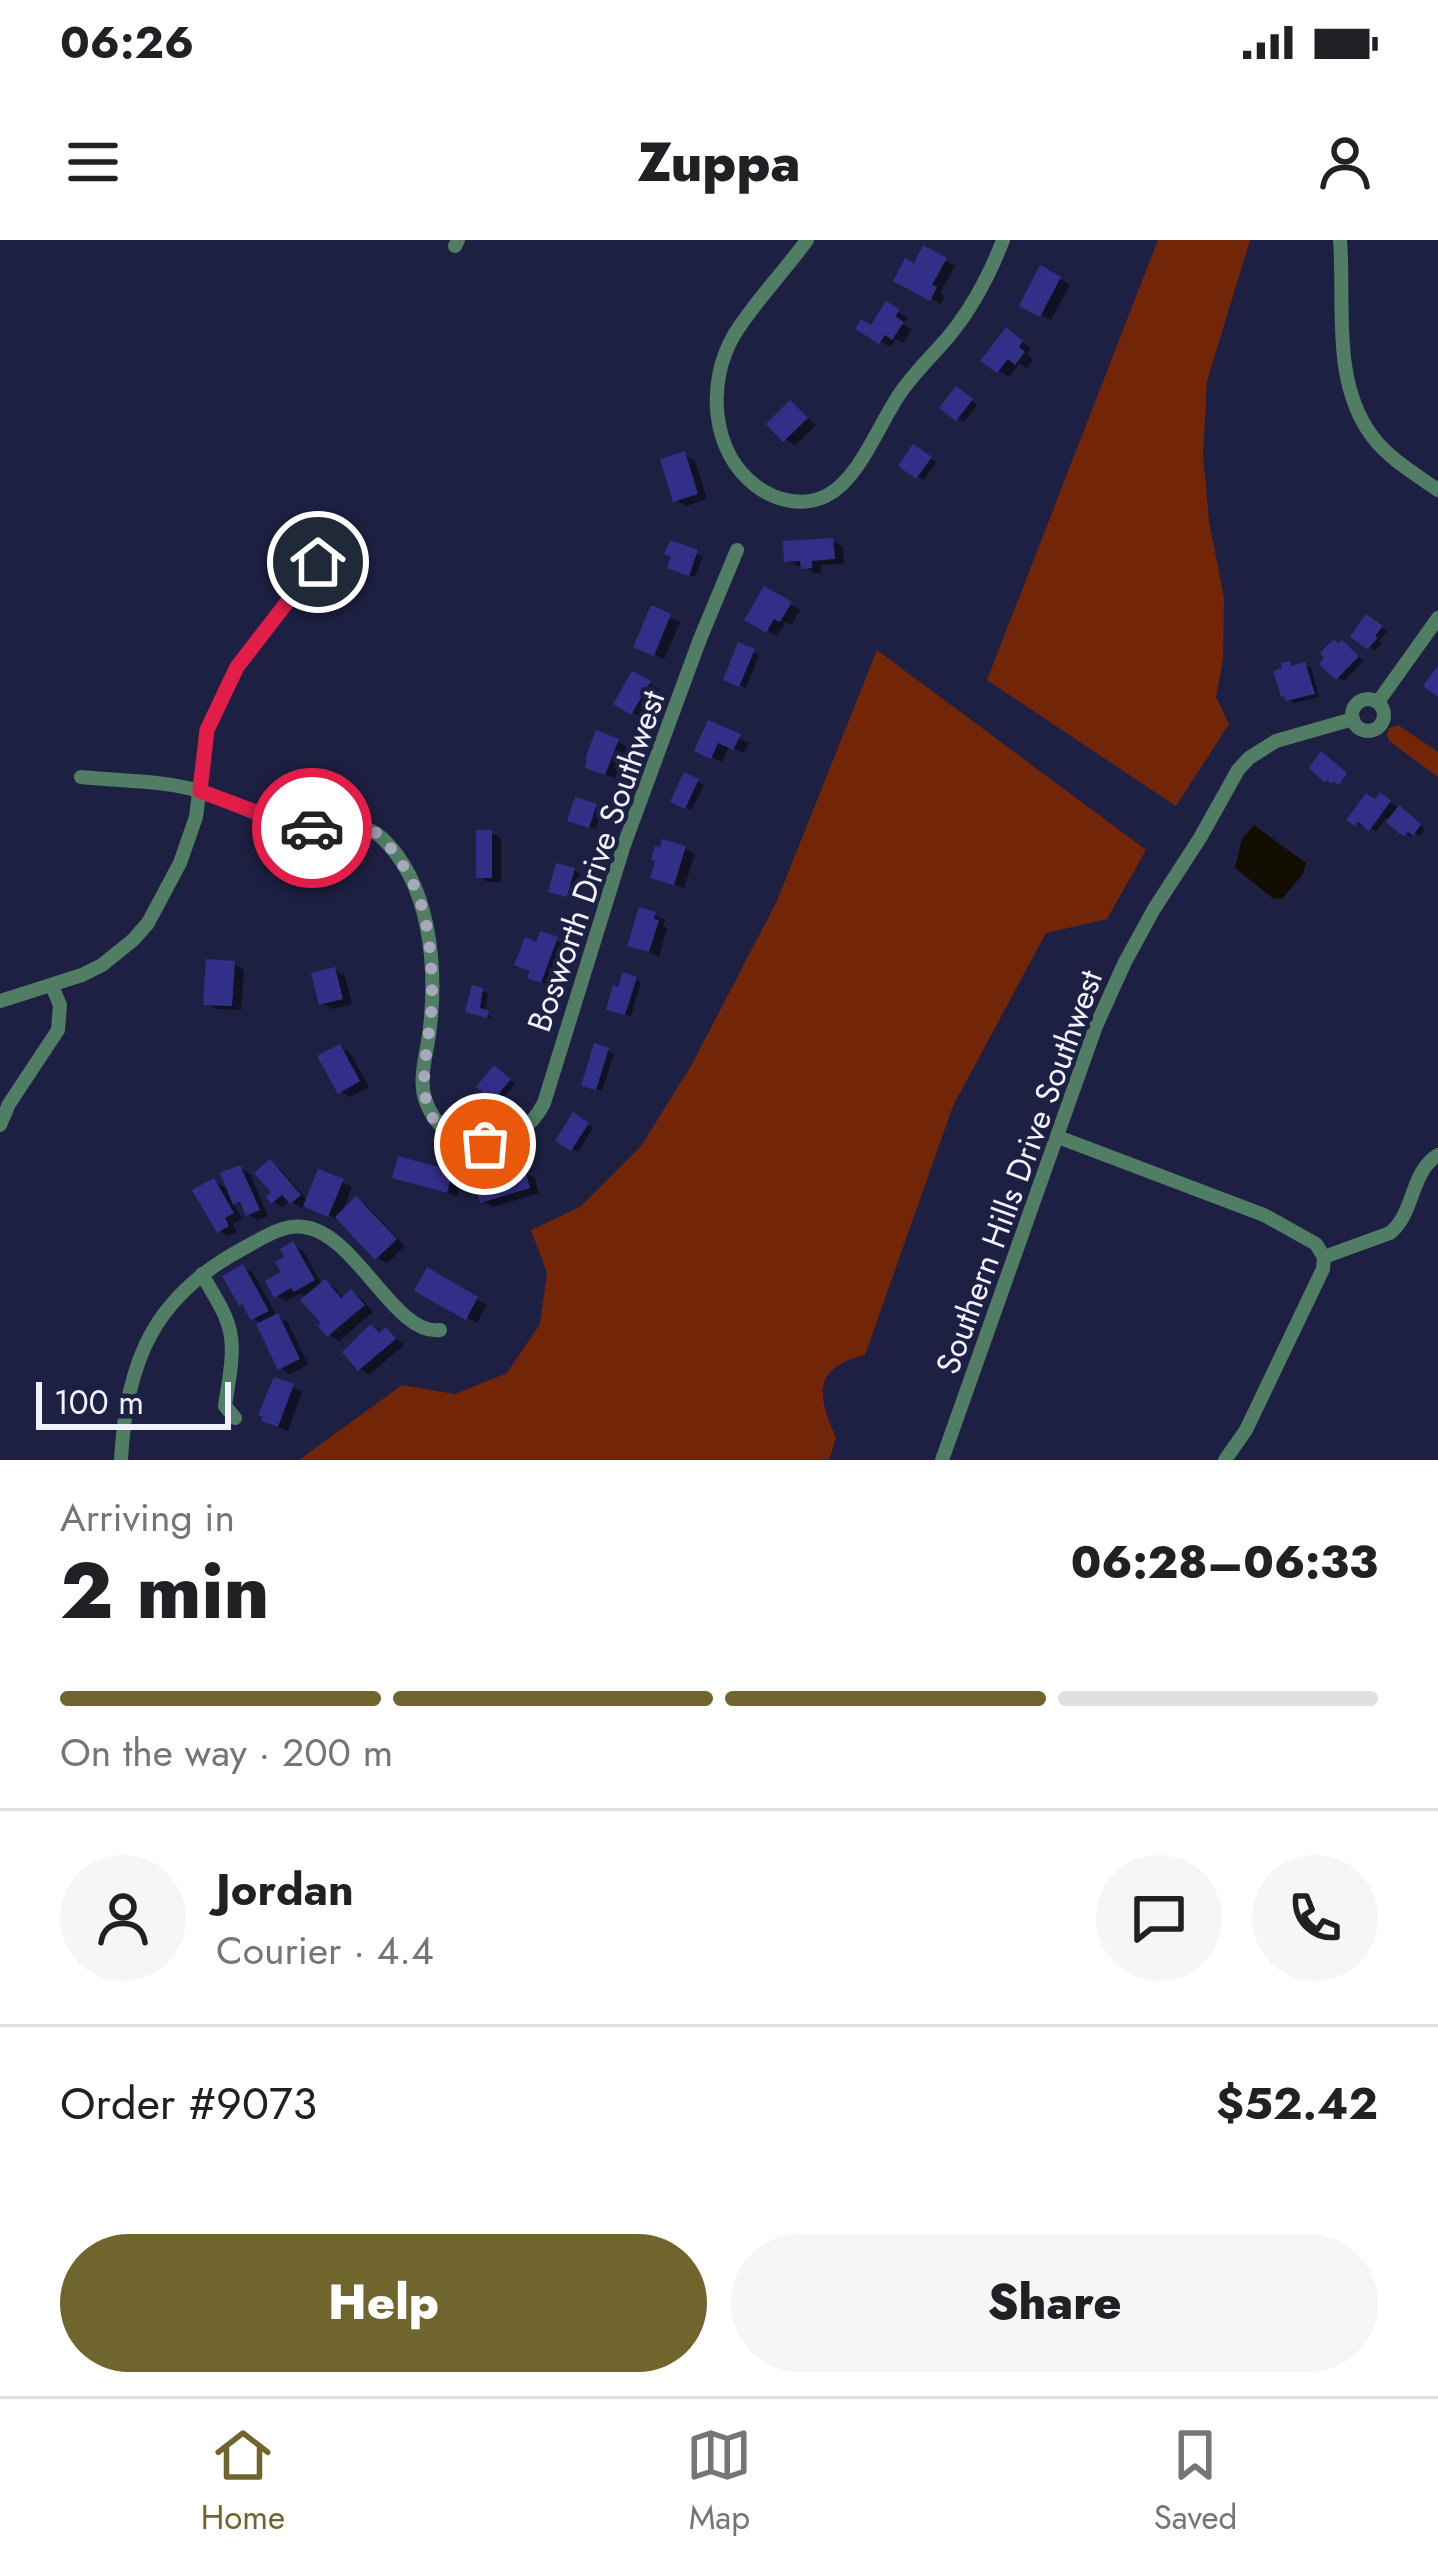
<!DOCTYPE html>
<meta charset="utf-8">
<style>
:root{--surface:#fff;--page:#f6f6f6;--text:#202124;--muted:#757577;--line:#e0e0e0;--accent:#6f652d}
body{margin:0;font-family:Jost,sans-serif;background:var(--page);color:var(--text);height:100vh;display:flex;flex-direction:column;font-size:45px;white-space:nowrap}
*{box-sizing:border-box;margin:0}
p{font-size:39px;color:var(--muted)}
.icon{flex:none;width:66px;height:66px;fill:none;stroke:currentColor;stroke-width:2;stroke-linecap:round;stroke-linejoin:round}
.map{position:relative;height:1220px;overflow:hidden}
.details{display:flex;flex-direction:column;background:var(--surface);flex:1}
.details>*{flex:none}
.scale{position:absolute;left:36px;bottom:30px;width:195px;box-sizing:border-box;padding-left:12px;border:6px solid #f0f2fb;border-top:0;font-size:33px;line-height:42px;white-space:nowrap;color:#f0f2fb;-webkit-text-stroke:9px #1e2043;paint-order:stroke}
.pin{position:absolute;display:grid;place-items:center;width:102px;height:102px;color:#fff;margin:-51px;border:6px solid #fff;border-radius:50%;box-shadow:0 3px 12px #0007}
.courier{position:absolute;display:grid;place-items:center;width:120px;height:120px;margin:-60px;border:9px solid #e11d48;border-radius:50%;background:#fff;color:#222;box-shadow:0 3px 15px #0007}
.overview em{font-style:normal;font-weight:800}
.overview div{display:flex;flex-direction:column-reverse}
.overview{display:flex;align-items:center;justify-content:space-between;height:204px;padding:0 60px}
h1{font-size:78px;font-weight:800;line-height:90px}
.bar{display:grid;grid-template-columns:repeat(4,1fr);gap:18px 12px;align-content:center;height:144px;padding:0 60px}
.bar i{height:15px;border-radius:9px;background:var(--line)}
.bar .on{background:var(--accent)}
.bar p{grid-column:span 4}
.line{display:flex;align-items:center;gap:30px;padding:0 60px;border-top:3px solid var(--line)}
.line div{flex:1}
.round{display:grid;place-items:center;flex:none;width:126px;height:126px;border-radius:63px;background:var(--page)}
.action{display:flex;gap:24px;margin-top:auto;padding:24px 60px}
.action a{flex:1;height:138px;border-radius:72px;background:var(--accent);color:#fff;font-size:48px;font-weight:800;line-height:138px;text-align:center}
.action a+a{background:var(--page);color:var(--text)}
.status{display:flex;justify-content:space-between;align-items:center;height:84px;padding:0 60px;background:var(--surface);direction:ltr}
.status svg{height:33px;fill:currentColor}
header{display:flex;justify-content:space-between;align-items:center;height:156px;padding:0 60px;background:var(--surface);font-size:54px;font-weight:800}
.menu{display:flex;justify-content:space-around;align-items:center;height:168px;border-top:3px solid var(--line);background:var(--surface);font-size:33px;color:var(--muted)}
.menu a{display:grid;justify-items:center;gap:6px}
.menu .on{color:var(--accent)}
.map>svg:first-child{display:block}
.green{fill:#732507}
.water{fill:#120f02}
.shadow{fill:#0007}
.building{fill:#322f88}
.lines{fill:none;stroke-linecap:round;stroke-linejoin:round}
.minor{stroke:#507d63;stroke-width:14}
.done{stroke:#a6a8bb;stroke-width:12;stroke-dasharray:0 21.6}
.route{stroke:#e11d48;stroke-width:15}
.labels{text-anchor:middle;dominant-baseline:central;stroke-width:9;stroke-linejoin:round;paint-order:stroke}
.street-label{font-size:33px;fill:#f0f2fb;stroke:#1e2043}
</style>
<div class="status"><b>06:26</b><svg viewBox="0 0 49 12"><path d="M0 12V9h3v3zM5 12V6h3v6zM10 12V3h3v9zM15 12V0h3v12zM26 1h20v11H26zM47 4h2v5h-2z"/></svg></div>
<header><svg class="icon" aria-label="menu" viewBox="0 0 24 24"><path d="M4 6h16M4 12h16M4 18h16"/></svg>Zuppa<svg class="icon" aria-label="person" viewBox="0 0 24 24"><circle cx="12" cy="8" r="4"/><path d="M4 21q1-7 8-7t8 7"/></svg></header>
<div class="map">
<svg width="1438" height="1220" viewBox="0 0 1438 1220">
<rect width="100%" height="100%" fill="#1e2043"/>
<!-- green -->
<g class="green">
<path d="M1158 0H1250L1207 141 1203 215 1209 281 1224 357 1223 420 1216 457 1229 484 1176 566 987 440Z"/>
<path d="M877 410 1146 610 1107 679 1046 693 953 866 865 1115C812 1128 817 1155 836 1198L829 1220H299L402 1145 455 1154 507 1133 540 1084 547 1033 531 990 580 967 641 906 691 826 776 663Z"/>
<path d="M1398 485 1438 512V537L1389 501 1387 495 1389 488Z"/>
</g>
<!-- water -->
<path class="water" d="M1254 585 1306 623 1303 634 1283 658 1274 659 1235 628 1242 599Z"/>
<!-- shadow -->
<g class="shadow">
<path d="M925 9 955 26 940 53 945 56 941 64 897 39 915 27Z"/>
<path d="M1041 29 1070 45 1051 80 1023 64Z"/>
<path d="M887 65 908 78 903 84 912 90 903 103 896 99 890 107 859 88 872 89Z"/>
<path d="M1016 97 1031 108 1027 114 1033 119 1027 128 1019 123 1009 137 984 120Z"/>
<path d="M963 153 977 165 964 182 943 168Z"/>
<path d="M791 164 816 185 795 205 785 199Z"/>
<path d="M914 208 936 222 924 240 902 226Z"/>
<path d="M685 215 695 221 707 259 686 266 676 260Z"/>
<path d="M832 301 843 306 844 324 821 325V333H814L804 326H797L787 320Z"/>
<path d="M672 304 703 317 695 337 676 330Z"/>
<path d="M765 350 800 370 791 385 786 382 777 396 748 379Z"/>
<path d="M652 369 680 382 664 419 647 411Z"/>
<path d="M1367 378 1387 391 1379 401 1382 403 1375 410 1354 396Z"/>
<path d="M1349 407 1363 421 1344 441 1338 438Z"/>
<path d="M753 411 759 415 746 448 732 442Z"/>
<path d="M1290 424 1296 428 1305 425 1311 428 1319 457 1294 463 1288 459Z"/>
<path d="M634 435 659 449 642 478 617 463Z"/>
<path d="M710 484 749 503 744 513 729 506 722 522 707 515Z"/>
<path d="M617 501 627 507 615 538 598 532Z"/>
<path d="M685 536 704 545 692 570 674 561Z"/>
<path d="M1381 556 1418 582 1417 584 1425 589 1420 596 1415 593 1412 597 1402 592 1386 578 1376 592 1365 584 1363 587 1350 579 1376 563Z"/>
<path d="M596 567 602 570 596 589 577 583Z"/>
<path d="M491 593 501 598V642H489L479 637Z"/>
<path d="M685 609 695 614 684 648 654 636Z"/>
<path d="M574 630 580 634 573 658 558 654Z"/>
<path d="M655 675 665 680 663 686 667 688 659 716 631 705Z"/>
<path d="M542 694 567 706 551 746 541 742 538 706Z"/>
<path d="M234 724 244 730 241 770 216 769 206 763Z"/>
<path d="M335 730 345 736 352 764 332 769 322 763Z"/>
<path d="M636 739 641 743 631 776 615 772Z"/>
<path d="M482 751 488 754 485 773 493 779 474 774Z"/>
<path d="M340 807 350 813 369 847 350 857 340 851Z"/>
<path d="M608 811 614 814 602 851 590 848Z"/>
<path d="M500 832 515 844 501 861 495 858Z"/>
<path d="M574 876 593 888 578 912 559 900Z"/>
<path d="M270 923 280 929 308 961 342 942 352 947 341 975 357 960 367 966 405 1006 387 1023 377 1018 339 980 305 964 302 968 290 961 283 967 273 962 275 953Z"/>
<path d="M240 928 250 934 268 976 258 980 248 974 246 968 232 960 242 979 233 984 237 992 229 996 219 991 214 941 230 951Z"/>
<path d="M524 933 535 938 539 953 493 967 482 961 490 937 497 941Z"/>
<path d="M452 934 461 940 457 956 406 942 396 936Z"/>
<path d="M293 1005 303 1011 322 1045 325 1043 335 1048 344 1059 351 1053 361 1058 373 1072 339 1101 329 1095 326 1084 308 1057 301 1053 286 1061 276 1055Z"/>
<path d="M243 1028 253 1033 277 1076 288 1083 308 1125 290 1134 280 1128 263 1084 253 1078 248 1068 241 1064Z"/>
<path d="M428 1031 487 1065 477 1083 418 1050Z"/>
<path d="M371 1088 383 1094 386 1091 404 1105 370 1134 360 1129Z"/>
<path d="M293 1147 302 1152 288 1191 275 1186Z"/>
</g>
<!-- building -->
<g class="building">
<path d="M923 5 947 18 932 45 937 47 930 61 893 41 905 18 914 23Z"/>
<path d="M1040 25 1061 37 1040 77 1019 66Z"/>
<path d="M886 61 900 70 895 76 904 82 892 100 885 95 879 104 855 89 861 79 871 85Z"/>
<path d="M1006 87 1023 101 1019 107 1025 112 1015 125 1008 119 997 133 980 121Z"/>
<path d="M956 146 973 159 956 181 939 168Z"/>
<path d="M790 160 808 178 783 202 766 184Z"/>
<path d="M913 204 932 217 916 239 898 226Z"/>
<path d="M685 211 698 254 673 262 660 219Z"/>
<path d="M833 298 835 319 812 321V328L801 329 800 321 784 322 783 301Z"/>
<path d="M670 300 698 310 689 336 667 328 671 317 664 314Z"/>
<path d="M764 346 792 362 780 382 774 379 766 393 744 380Z"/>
<path d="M651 365 671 374 654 416 633 407Z"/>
<path d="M1366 374 1383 386 1375 396 1378 398 1367 409 1350 397Z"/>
<path d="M1334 399 1338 404 1342 400 1359 416 1336 440 1319 424 1324 418 1320 413Z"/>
<path d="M738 402 755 409 739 447 723 440Z"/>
<path d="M1290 421 1291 426 1305 422 1315 454 1286 461 1284 456 1281 457 1273 431 1282 428 1281 423Z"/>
<path d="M1438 426V457L1423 446Z"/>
<path d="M632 431 651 441 631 475 613 464Z"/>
<path d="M708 480 741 494 733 510 718 503 711 519 694 511Z"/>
<path d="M596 490 619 499 605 535 585 528 587 520 585 519Z"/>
<path d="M1321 511 1347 533 1339 545 1333 541 1332 544 1327 540 1325 543 1309 528Z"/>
<path d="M684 532 699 539 685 569 670 562Z"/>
<path d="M1380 552 1391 561 1369 591 1358 582 1355 586 1346 580 1366 553 1375 559Z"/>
<path d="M575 557 597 564 589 588 567 581Z"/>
<path d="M1399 565 1421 584 1413 596 1408 592 1405 596 1400 594 1386 582Z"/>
<rect x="476" y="590" width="16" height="48"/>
<path d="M662 599 686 606 674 645 650 638 655 621 651 620 655 606 660 608Z"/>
<path d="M556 623 575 628 567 657 548 652Z"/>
<path d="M639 667 656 672 654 679 659 680 649 712 627 706Z"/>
<path d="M540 691 558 697 541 743 527 738 530 731 514 725 525 697 536 702Z"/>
<path d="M206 719 235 721 232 766 203 765Z"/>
<path d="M335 727 343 759 319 765 311 733Z"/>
<path d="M623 732 637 737 625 775 606 770 613 745 618 747Z"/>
<path d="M472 745 483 748 480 768 489 771 487 778 465 772Z"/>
<path d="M594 803 609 808 596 850 581 846Z"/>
<path d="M340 804 360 841 338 854 317 816Z"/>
<path d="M494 825 511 839 493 861 476 847Z"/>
<path d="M573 872 589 883 571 911 555 901Z"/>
<path d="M398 916 453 931 447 953 392 938Z"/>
<path d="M270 919 301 955 290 964 282 955 271 964 266 957 271 952 254 933Z"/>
<path d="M240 925 260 970 246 976 240 962 233 965 220 933Z"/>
<path d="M318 929 344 939 328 977 303 966Z"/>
<path d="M525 929 530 948 480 963 473 939 490 933 492 939Z"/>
<path d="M214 938 234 973 225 978 229 986 217 993 192 950Z"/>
<path d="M356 956 397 999 375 1020 335 977Z"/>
<path d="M293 1001 315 1040 294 1052 291 1048 274 1058 265 1041 281 1032 275 1022 284 1017 280 1009Z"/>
<path d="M243 1024 269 1071 251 1080 242 1064 239 1066 222 1036Z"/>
<path d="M427 1027 478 1057 466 1080 414 1051Z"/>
<path d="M325 1039 341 1058 351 1049 365 1065 327 1097 318 1086 321 1083 300 1060Z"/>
<path d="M278 1073 300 1119 278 1130 256 1084Z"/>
<path d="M371 1084 379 1093 386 1087 396 1099 358 1131 342 1112Z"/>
<path d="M274 1137 294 1144 278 1187 261 1181 263 1177 258 1175Z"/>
</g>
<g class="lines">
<!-- minor -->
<g class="minor">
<path d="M807 0C784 32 755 61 734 95 706 143 711 212 756 246 776 261 803 267 826 256 860 239 879 183 901 152 915 132 933 115 949 96 972 68 990 34 1003 0"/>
<path d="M1340 0C1345 64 1331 141 1372 196 1388 218 1415 234 1438 250"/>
<path d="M455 6 458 0"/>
<circle cx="1368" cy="475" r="16"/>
<path d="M1378 462 1438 378"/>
<path d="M81 537C119 541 162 540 199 551 237 563 272 584 312 588 336 590 363 580 382 598 430 643 437 725 430 787 428 810 418 836 425 859 445 919 518 915 544 863L624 605 700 399 737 310"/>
<path d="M0 761 82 735 102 725 133 700 148 683 180 623 196 577 207 490 237 427 318 323"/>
<path d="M0 885 9 864 58 790 60 765 52 746"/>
<path d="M1058 897 1264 975 1316 1004 1324 1017"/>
<path d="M1324 1017 1390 993C1415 973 1410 932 1438 915"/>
<path d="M202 1034C212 1053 228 1074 231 1097 234 1119 228 1144 225 1166L235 1178"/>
<path d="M121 1220C126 1121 154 1056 244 1008 263 998 282 984 304 987 356 993 395 1097 440 1090"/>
<path d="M942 1220 1096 786 1125 722 1154 669 1200 598 1238 530 1249 518 1276 501 1353 479"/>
<path d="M1225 1220 1246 1190 1323 1029 1324 1017"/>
</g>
</g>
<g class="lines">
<!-- done -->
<path class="done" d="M312 588C329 589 350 584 367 589 383 593 391 609 400 621 428 661 431 705 432 754 433 810 393 896 485 904"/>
<!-- route -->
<path class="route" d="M312 588 272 578 200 551 207 490 237 427 318 322"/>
</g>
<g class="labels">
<!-- street labels -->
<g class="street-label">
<text transform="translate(596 621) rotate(-71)">Bosworth Drive Southwest</text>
<text transform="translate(1019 932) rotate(-70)">Southern Hills Drive Southwest</text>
</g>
</g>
</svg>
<div class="scale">100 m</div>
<div class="pin" style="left:485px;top:904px;background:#ea580c"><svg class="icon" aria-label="bag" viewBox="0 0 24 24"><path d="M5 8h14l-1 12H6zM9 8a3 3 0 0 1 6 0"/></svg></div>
<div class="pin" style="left:318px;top:322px;background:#1f2937"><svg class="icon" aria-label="home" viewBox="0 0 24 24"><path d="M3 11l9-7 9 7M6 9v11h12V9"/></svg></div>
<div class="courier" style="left:312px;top:588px"><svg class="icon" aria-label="car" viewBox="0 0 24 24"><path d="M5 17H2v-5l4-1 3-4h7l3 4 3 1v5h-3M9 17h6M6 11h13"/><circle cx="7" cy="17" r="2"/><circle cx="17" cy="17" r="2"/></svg></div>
</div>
<section class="details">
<div class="overview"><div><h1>2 min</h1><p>Arriving in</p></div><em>06:28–06:33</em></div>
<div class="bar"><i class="on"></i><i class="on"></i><i class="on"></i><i></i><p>On the way · 200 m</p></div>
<div class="line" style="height:216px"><a class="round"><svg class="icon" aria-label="person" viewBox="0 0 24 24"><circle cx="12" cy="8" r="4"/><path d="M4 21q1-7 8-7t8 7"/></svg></a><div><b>Jordan</b><p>Courier · 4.4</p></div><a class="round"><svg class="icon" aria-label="chat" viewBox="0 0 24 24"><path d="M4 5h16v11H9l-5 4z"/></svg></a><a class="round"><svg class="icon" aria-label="phone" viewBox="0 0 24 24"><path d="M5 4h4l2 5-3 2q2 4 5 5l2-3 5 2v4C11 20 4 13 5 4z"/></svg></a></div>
<div class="line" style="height:156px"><div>Order #9073</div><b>$52.42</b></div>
<div class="action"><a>Help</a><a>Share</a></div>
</section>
<nav class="menu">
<a class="on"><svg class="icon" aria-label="home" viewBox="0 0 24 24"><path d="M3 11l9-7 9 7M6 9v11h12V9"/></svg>Home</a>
<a><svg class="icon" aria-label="map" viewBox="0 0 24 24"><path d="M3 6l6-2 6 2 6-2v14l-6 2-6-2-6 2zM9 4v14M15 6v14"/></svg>Map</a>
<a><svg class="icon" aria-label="saved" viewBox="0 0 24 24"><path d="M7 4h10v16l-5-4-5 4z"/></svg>Saved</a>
</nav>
